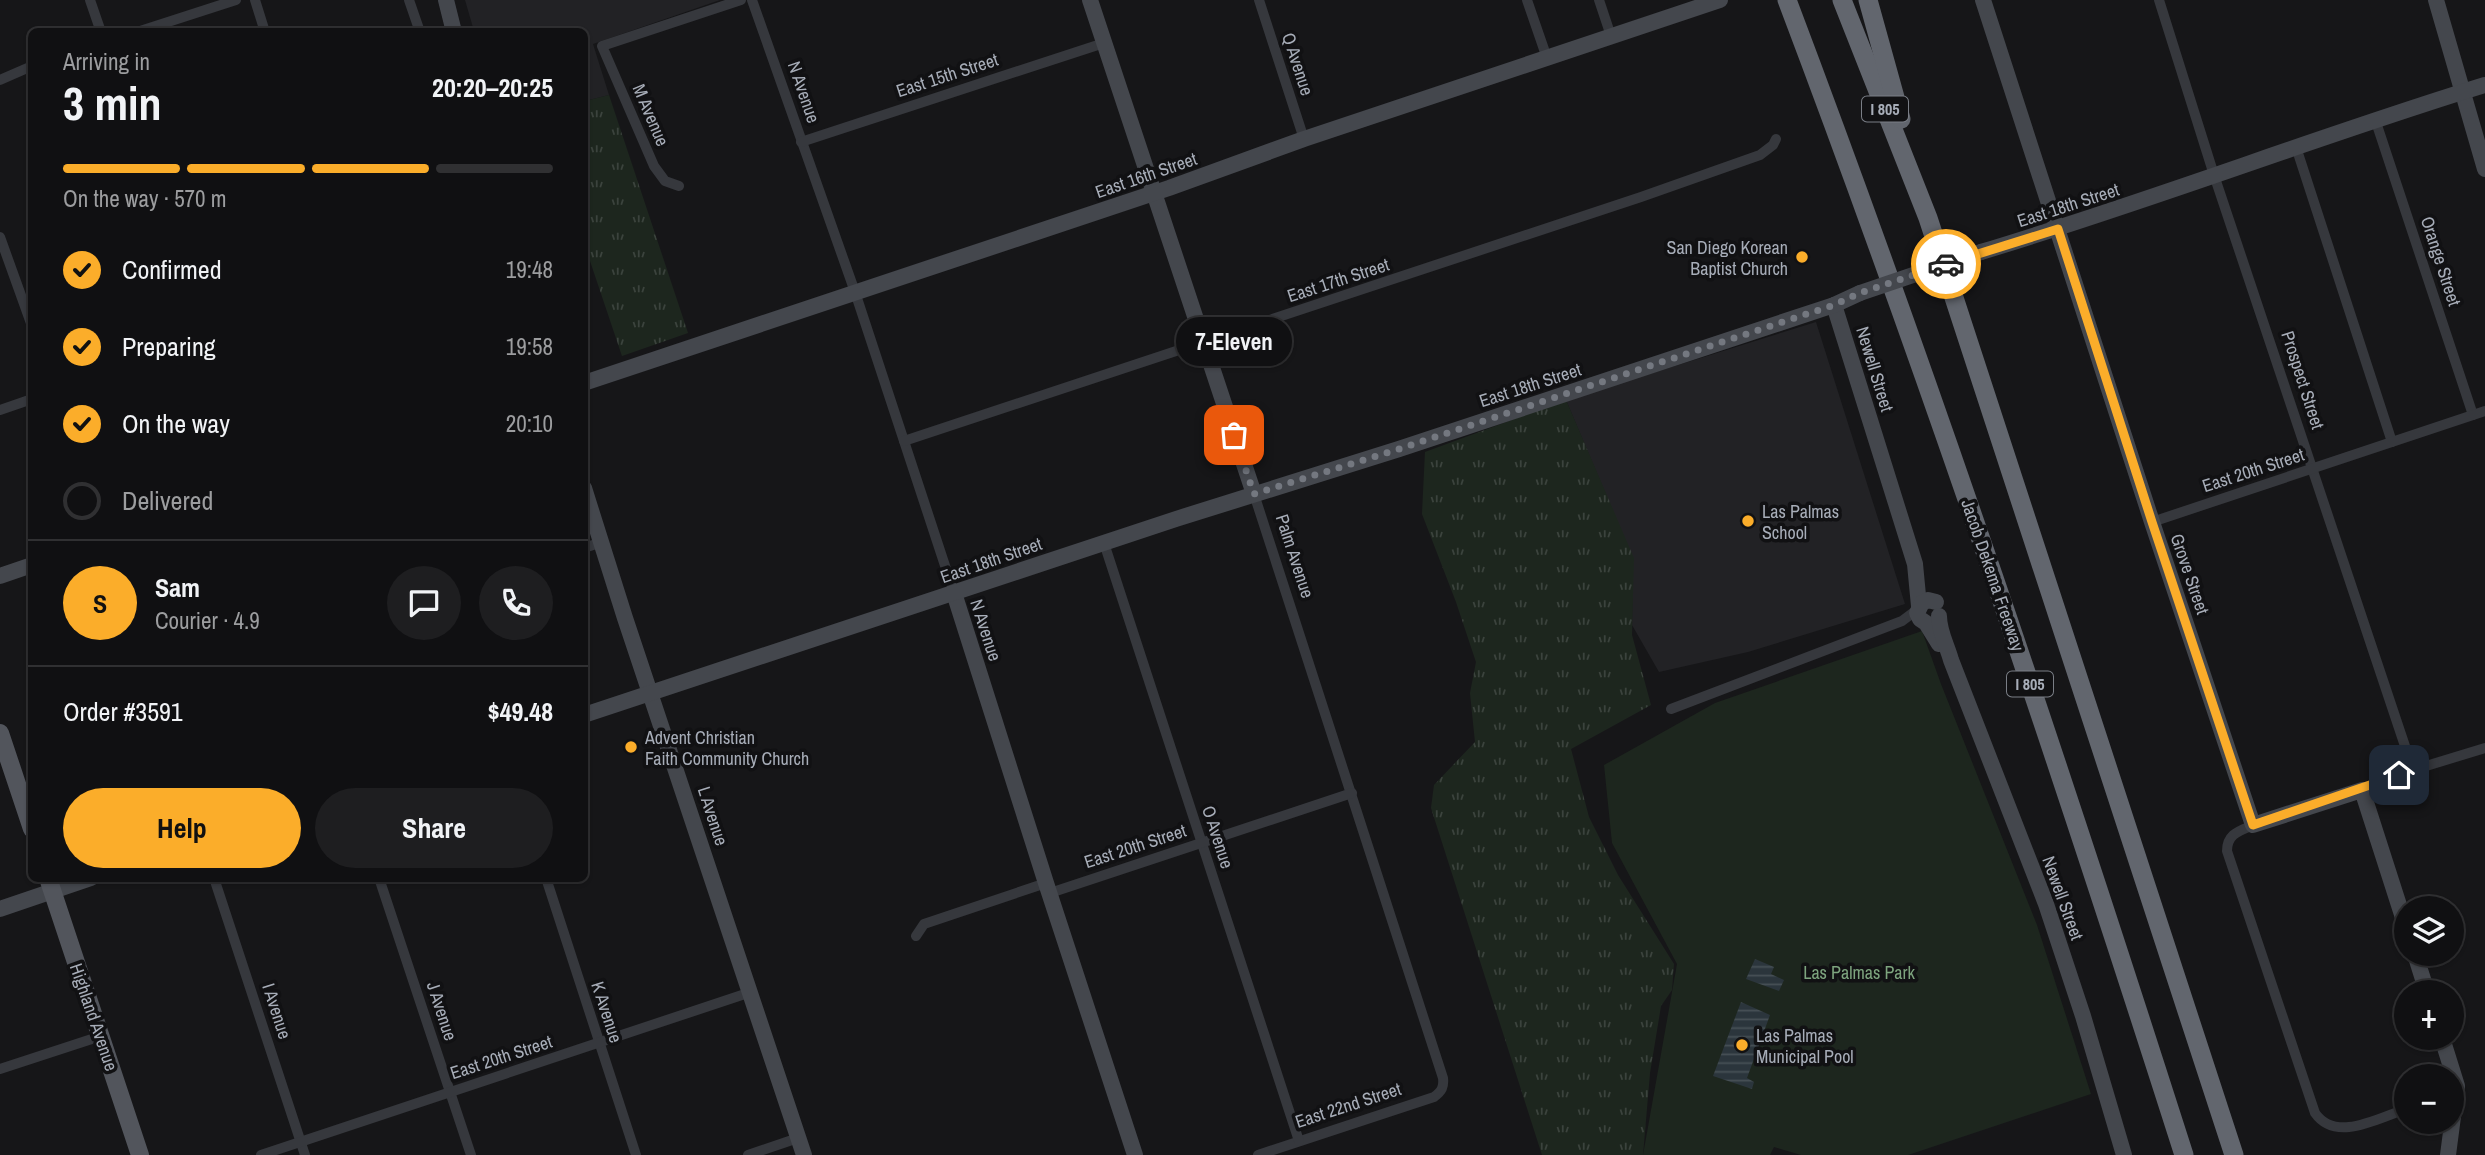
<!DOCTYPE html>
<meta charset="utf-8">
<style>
:root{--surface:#101012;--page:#1e1e20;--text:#f1f3f6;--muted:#9c9d9f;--line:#303032;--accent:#fbad2a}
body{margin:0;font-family:"Archivo Narrow",sans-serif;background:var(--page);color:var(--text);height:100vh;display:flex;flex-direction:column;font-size:26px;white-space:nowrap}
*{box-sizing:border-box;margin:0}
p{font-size:23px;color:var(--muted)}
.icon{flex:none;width:38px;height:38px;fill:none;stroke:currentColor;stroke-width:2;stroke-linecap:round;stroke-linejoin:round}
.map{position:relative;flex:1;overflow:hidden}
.sheet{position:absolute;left:28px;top:28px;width:560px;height:854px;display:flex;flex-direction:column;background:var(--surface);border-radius:10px;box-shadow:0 2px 5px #0004,0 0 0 2px var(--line)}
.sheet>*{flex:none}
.controls{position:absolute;left:2394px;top:896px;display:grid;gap:14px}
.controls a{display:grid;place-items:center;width:70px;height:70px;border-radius:50%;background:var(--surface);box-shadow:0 2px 5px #0004,0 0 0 2px var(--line);font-size:35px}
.pin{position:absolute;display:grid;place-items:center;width:60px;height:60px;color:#fff;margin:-30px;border-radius:14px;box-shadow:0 4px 10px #0006}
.courier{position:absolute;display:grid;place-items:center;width:70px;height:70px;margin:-35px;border:5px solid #fbad2a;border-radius:50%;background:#fff;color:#222;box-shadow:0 2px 9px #0007}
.bubble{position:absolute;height:49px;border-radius:24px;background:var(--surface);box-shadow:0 2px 5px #0004,0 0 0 2px var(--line);font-size:23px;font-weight:700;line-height:49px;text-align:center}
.headline em{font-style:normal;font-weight:700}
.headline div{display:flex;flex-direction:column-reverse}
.headline{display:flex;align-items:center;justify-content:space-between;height:119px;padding:0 35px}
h1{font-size:46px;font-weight:700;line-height:52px}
.bar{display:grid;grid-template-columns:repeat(4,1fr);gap:10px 7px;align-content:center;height:84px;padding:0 35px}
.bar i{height:9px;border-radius:5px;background:var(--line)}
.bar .selected{background:var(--accent)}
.bar p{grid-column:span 4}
.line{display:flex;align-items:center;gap:18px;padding:0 35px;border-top:2px solid var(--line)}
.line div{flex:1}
.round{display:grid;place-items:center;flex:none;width:74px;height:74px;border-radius:37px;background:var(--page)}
ol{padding:0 35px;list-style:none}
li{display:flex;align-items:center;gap:21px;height:77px}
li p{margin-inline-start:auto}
li .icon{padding:7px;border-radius:50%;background:var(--accent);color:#111;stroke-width:4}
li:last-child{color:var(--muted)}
li i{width:38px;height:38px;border:4px solid var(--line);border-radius:50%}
.cta{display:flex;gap:14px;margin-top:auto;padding:14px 35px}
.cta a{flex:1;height:80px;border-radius:42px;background:var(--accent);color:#111;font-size:28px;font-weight:700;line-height:80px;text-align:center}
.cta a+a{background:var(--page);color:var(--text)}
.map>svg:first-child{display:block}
.built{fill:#222225}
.grass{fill:url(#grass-tufts)}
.green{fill:#1d261e}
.water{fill:url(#water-rules)}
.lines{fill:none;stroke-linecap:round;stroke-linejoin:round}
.street{stroke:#36383d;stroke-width:10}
.secondary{stroke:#44474d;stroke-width:16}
.primary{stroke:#52555c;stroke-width:18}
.highway{stroke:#62666e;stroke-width:19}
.secondary-bridge{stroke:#44474d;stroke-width:16}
.done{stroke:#747880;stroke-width:7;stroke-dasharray:0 12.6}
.route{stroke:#fbad2a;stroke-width:9}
.poi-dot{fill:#fbad2a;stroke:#111113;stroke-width:2.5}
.labels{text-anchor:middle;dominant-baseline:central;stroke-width:7;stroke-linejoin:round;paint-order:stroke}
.shield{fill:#111113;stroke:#7a7e86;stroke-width:2}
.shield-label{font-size:16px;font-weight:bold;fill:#a7adb8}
.street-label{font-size:18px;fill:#a7adb8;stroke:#111113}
.poi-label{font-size:18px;fill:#a7adb8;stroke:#111113;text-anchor:start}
.park-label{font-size:18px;fill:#7da47e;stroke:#111113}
</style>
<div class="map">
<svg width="2485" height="1155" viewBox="0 0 2485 1155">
<defs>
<pattern id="grass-tufts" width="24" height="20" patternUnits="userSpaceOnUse" patternTransform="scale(1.75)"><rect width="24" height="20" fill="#1d261e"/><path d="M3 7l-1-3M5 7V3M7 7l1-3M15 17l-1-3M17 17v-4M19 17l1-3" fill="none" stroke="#3b433d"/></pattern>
<pattern id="water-rules" width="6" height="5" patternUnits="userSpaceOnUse" patternTransform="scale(1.75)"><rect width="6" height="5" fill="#2b353c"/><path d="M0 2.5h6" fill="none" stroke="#475056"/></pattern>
</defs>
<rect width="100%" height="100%" fill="#161618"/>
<!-- built -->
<g class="built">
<path d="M465 0H720L593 44 609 95 585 101 584 32 474 31Z"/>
<path d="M1816 322 1905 604 1748 652 1659 672 1632 625 1633 558 1566 400Z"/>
</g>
<!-- grass -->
<g class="grass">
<path d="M609 95 688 333 622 356 585 246V101Z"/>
<path d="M1566 400 1634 558 1632 635 1651 705 1571 749 1589 817 1618 875 1674 964 1672 990 1661 1006 1650 1073 1643 1155H1542L1431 808 1434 785 1475 742 1470 693 1476 662 1456 602 1422 514 1425 452Z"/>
</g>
<!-- green -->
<path class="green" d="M1922 631 1941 684 2037 925 2091 1094 1908 1155H1801L1774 1147 1770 1155H1643L1677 964 1612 843 1604 765 1715 703Z"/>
<!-- water -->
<g class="water">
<path d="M1755 959 1774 967 1771 974 1784 980 1779 991 1746 979Z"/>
<path d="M1741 1002 1770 1015 1747 1078 1754 1082 1752 1089 1713 1076Z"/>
</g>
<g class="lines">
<!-- street -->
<g class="street">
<path d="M90 0 101 32"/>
<path d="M255 0 265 32"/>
<path d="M409 0 420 32"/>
<path d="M752 0 855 292 954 593"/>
<path d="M1259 0 1304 139"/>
<path d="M1527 0 1547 58"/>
<path d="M1599 0 1611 36"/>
<path d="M2159 0 2214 175 2413 770"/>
<path d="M137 32 236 0"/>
<path d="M0 80 32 66"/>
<path d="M2375 119 2473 415"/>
<path d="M801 142 1104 43"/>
<path d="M2296 147 2392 442"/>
<path d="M679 186 665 181 654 166 602 46 741 0"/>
<path d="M0 237 32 326"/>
<path d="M0 410 32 399"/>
<path d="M904 441 1641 197 1760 155 1773 145 1776 139"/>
<path d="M1254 494 1443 1078C1444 1087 1442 1091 1434 1097L1258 1155"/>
<path d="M2152 522 2485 411"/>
<path d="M1104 543 1299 1141"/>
<path d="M584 548 602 542"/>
<path d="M1671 709 1902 621 1918 609"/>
<path d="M2362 790 2413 770 2485 748"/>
<path d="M2253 825C2239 831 2227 834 2227 851L2315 1113C2336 1143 2378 1118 2406 1109"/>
<path d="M214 878 305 1155"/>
<path d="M379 878 471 1155"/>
<path d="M546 878 636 1155"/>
<path d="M1050 893 1352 793"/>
<path d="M916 936 924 924 1046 883"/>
<path d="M0 1069 101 1036"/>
<path d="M261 1155 751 992"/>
<path d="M748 1155 798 1138"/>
</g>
<!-- secondary -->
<g class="secondary">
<path d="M446 0 454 32"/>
<path d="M1090 0 1254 494"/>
<path d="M1983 0 2152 522 2253 825 2362 790 2406 927"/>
<path d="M2436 0 2485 169"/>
<path d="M1981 252C2151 201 2316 137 2485 85"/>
<path d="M1834 305 1915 564 1919 606"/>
<path d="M584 383 1169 188 1304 139 1720 0"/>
<path d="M584 488 625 618 804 1155"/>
<path d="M0 576 32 565"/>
<path d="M954 593 1046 883 1135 1155"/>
<path d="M1936 602 1928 600 1922 603 1917 613 1920 619 1926 623 1939 644"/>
<path d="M1939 616C1939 632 1947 645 1951 660L2046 904 2083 1016 2124 1155"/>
<path d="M584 715 1176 519 1399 449 1834 305 1860 293"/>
<path d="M0 909 91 878"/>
<path d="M2415 954 2427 992"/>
<path d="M2442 1038 2457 1086 2448 1155"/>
</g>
<!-- primary -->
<g class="primary">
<path d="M0 733 32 829"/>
<path d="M48 878 140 1155"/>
</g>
<!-- highway -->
<g class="highway">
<path d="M1787 0C1931 381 2060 767 2184 1155"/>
<path d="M1842 0 1928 218 2234 1155"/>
<path d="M1868 0 1901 119"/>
</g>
<!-- secondary-bridge -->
<path class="secondary-bridge" d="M1860 293 1981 252"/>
</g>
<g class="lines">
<!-- done -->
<path class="done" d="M1234 435 1254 494 1399 449 1834 305 1860 293 1946 264"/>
<!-- route -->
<path class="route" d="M1946 264 2058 229 2152 522 2253 825 2399 775"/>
</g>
<!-- markers -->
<g class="poi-dot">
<circle cx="1802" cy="257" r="7"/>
<circle cx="1748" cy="521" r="7"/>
<circle cx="631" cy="747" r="7"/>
<circle cx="1742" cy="1045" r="7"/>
</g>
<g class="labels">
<!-- shield labels -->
<g class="shield">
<rect x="1862" y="96.5" width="46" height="25" rx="5"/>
<rect x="2007" y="671.5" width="46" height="25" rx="5"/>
</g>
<g class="shield-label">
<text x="1885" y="109">I 805</text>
<text x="2030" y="684">I 805</text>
</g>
<!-- street labels -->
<g class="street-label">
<text transform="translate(1298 64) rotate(72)">Q Avenue</text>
<text transform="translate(947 75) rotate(-18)">East 15th Street</text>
<text transform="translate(804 92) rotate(71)">N Avenue</text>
<text transform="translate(651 115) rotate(67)">M Avenue</text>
<text transform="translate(1146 175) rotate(-19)">East 16th Street</text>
<text transform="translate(2068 205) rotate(-18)">East 18th Street</text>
<text transform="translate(2441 261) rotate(72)">Orange Street</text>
<text transform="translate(1338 280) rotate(-18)">East 17th Street</text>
<text transform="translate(1875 369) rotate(73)">Newell Street</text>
<text transform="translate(2303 380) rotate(72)">Prospect Street</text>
<text transform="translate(1530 385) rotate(-18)">East 18th Street</text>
<text transform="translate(2253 470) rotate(-18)">East 20th Street</text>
<text transform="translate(1295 556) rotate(72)">Palm Avenue</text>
<text transform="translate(991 560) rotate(-19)">East 18th Street</text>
<text transform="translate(2190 574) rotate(71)">Grove Street</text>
<text transform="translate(1993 575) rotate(71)">Jacob Dekema Freeway</text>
<text transform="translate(986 630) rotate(72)">N Avenue</text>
<text transform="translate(713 816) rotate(72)">L Avenue</text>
<text transform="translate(1218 837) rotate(72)">O Avenue</text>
<text transform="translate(1135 846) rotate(-18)">East 20th Street</text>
<text transform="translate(2063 898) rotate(70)">Newell Street</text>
<text transform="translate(277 1011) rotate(72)">I Avenue</text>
<text transform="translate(442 1011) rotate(72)">J Avenue</text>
<text transform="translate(607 1012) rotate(72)">K Avenue</text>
<text transform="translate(94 1017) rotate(71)">Highland Avenue</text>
<text transform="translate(501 1057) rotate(-18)">East 20th Street</text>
<text transform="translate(1348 1105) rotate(-18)">East 22nd Street</text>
</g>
<!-- poi labels -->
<g class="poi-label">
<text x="1788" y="247" text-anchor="end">San Diego Korean<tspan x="1788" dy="21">Baptist Church</tspan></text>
<text x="1762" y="511">Las Palmas<tspan x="1762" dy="21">School</tspan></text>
<text x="645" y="737">Advent Christian<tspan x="645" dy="21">Faith Community Church</tspan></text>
<text x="1756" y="1035">Las Palmas<tspan x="1756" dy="21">Municipal Pool</tspan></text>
</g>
<!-- park labels -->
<g class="park-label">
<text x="1859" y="972">Las Palmas Park</text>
</g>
</g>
</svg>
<div class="controls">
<a><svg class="icon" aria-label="layers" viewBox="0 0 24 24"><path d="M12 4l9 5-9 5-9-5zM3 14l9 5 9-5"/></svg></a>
<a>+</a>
<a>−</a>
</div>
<div class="pin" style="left:1234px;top:435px;background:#ea580c"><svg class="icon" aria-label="bag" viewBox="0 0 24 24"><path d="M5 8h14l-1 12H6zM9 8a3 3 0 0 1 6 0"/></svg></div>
<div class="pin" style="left:2399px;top:775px;background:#1f2937"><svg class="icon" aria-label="home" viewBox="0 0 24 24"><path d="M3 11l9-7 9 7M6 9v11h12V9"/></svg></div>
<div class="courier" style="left:1946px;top:264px"><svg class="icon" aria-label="car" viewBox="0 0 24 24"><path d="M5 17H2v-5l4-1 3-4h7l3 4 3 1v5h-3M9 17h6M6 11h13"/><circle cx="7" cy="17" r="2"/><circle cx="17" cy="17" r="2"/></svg></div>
<div class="bubble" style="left:1176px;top:317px;width:116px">7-Eleven</div>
<section class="sheet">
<div class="headline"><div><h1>3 min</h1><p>Arriving in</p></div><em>20:20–20:25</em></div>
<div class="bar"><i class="selected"></i><i class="selected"></i><i class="selected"></i><i></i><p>On the way · 570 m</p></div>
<ol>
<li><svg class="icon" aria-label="check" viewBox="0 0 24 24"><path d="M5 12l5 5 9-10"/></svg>Confirmed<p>19:48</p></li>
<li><svg class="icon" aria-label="check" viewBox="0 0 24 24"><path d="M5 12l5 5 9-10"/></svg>Preparing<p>19:58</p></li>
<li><svg class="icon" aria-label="check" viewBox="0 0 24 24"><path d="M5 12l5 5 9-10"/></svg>On the way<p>20:10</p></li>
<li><i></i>Delivered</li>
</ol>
<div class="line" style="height:126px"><b class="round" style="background:var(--accent);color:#111">S</b><div><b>Sam</b><p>Courier · 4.9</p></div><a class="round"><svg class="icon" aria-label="chat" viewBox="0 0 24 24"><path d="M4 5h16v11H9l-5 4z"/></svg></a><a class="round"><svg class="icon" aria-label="phone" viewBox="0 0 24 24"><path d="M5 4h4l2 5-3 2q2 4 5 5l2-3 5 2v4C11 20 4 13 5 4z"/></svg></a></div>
<div class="line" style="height:91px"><div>Order #3591</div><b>$49.48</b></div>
<div class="cta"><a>Help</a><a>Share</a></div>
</section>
</div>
